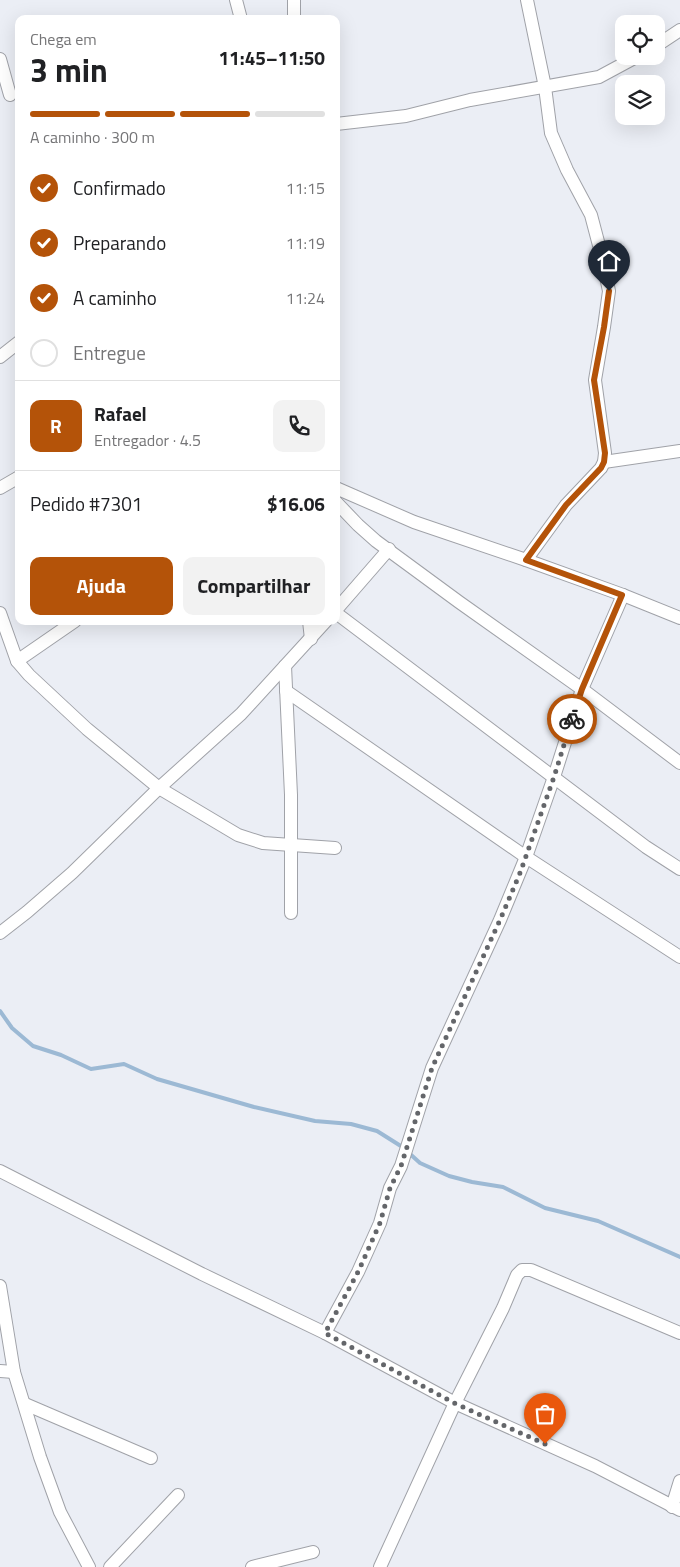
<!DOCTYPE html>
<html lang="pt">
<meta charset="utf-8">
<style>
:root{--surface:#fff;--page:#f2f2f2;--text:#202124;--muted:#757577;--line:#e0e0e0;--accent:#b45309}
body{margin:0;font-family:"Titillium Web",sans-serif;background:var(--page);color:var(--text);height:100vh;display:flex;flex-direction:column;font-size:19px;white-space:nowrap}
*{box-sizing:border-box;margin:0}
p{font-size:16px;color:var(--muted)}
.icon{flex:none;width:28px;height:28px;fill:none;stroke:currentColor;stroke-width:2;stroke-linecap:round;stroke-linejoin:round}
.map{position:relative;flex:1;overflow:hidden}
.sheet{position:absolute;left:15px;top:15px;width:325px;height:610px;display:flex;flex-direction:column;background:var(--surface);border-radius:10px;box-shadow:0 5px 20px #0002}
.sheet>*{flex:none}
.controls{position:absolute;left:615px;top:15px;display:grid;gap:10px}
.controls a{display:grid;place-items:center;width:50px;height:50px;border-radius:10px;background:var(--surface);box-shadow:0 5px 20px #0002;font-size:25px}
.pin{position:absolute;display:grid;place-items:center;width:42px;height:42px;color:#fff;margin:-51px -21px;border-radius:50% 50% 50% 0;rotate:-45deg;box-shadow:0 0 5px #0007}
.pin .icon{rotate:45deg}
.courier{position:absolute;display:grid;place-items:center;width:50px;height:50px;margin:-25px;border:4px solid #b45309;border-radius:50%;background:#fff;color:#222;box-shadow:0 1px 6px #0007}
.summary em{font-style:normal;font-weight:700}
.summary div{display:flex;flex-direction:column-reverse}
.summary{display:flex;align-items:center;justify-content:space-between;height:85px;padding:0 15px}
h1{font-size:32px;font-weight:700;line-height:38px}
.bar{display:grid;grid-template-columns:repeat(4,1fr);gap:8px 5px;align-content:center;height:60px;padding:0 15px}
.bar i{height:6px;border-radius:4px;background:var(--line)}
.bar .current{background:var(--accent)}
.bar p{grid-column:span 4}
.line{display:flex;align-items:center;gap:12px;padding:0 15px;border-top:1px solid var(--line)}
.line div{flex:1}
.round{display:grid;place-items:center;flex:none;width:52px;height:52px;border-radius:10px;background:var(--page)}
ol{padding:0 15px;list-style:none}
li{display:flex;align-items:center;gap:15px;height:55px}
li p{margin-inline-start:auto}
li .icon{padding:5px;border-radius:50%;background:var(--accent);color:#fff;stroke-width:4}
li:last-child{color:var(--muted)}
li i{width:28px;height:28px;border:2px solid var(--line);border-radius:50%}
.button{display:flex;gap:10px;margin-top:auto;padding:10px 15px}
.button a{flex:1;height:58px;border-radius:10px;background:var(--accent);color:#fff;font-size:20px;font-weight:700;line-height:58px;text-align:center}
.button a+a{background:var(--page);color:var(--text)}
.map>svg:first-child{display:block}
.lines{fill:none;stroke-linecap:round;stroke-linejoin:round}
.stream{stroke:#9cb9d4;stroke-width:4}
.street-casing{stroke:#a0a2a8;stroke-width:14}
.street{stroke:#fff;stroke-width:12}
.done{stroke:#64666a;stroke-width:5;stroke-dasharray:0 9}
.route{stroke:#b45309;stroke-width:6}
</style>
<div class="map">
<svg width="680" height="1567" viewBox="0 0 680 1567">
<rect width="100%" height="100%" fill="#ebeef5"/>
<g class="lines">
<!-- stream -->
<g class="stream">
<path d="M0 1011 12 1028 33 1046 61 1055 91 1069 124 1064 157 1079 254 1107 315 1121 351 1124 377 1131 404 1148"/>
<path d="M409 1153 420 1163 449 1176 472 1182 503 1187 545 1208 598 1221 680 1257"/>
</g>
<defs>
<g id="street">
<path d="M236 0 241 19"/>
<path d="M294 19V0"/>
<path d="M656 46 680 30"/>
<path d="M0 59 10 95"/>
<path d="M336 124 406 116 470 100 599 77 638 56"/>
<path d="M0 357 19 342"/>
<path d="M604 462 680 451"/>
<path d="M0 488 19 477"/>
<path d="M336 488 414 522 526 560 623 595 680 618"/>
<path d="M336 502 358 525 376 541 459 602 582 689 680 763"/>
<path d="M526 560 566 505 601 468 604 462 605 453 595 380 604 327 609 291 601 253 591 215 567 170 551 133 545 87 527 0"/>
<path d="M336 610 389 549"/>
<path d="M0 613 17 661 29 675 87 729 159 788 238 835 263 843 335 848"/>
<path d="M336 613 646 847 680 869"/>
<path d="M309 621 311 639"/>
<path d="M17 661 75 621"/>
<path d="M285 666 291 795V913"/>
<path d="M286 691 526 857 680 957"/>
<path d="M0 933 27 912 72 873 159 788 241 714 326 621"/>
<path d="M0 1171 202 1274 325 1333 455 1403 595 1466 680 1510"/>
<path d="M0 1286 14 1372 40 1457 60 1512 89 1567"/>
<path d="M325 1333 358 1272 380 1223 390 1188 401 1166 432 1068 500 920 526 857 554 777 582 689 623 595"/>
<path d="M0 1371 14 1372"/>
<path d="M25 1404 151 1458"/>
<path d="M672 1507 680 1481"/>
<path d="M110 1567 178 1495"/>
<path d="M252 1567 313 1552"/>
<path d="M380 1567 455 1403 503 1308 517 1275 522 1270H531L680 1333"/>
</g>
</defs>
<!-- street casing -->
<use href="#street" class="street-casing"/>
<!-- street -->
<use href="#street" class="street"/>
</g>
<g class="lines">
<!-- done -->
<path class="done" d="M545 1444 454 1403 325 1333 358 1272 380 1223 390 1188 401 1166 432 1068 500 920 520 873 554 777 572 719"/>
<!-- route -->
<path class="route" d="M572 719 582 689 622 595 526 560 566 505 601 468 604 462 605 453 594 380 604 327 609 291"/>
</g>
</svg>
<div class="controls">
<a><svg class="icon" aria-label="locate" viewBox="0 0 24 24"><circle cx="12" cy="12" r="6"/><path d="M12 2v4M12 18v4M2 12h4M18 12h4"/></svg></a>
<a><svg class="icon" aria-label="layers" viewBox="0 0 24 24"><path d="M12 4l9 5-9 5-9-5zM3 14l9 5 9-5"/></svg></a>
</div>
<div class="pin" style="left:545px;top:1444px;background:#ea580c"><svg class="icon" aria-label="bag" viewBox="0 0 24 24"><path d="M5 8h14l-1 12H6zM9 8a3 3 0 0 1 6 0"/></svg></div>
<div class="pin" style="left:609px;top:291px;background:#1f2937"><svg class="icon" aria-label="home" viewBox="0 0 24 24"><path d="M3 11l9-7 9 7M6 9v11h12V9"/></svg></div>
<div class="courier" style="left:572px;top:719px"><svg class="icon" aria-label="bike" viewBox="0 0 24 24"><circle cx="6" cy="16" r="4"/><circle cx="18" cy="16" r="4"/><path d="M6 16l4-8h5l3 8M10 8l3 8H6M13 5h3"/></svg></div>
<section class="sheet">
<div class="summary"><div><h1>3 min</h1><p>Chega em</p></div><em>11:45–11:50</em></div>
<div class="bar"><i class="current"></i><i class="current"></i><i class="current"></i><i></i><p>A caminho · 300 m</p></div>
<ol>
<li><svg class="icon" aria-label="check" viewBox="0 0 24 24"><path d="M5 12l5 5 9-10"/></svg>Confirmado<p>11:15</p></li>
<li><svg class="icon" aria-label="check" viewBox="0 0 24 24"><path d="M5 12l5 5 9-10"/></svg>Preparando<p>11:19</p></li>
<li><svg class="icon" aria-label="check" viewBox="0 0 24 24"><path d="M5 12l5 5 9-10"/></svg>A caminho<p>11:24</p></li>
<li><i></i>Entregue</li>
</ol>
<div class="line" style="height:90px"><b class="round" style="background:var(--accent);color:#fff">R</b><div><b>Rafael</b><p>Entregador · 4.5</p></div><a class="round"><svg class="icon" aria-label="phone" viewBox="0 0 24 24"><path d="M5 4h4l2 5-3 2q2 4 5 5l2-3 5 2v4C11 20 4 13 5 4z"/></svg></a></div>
<div class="line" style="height:65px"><div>Pedido #7301</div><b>$16.06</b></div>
<div class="button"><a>Ajuda</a><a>Compartilhar</a></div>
</section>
</div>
